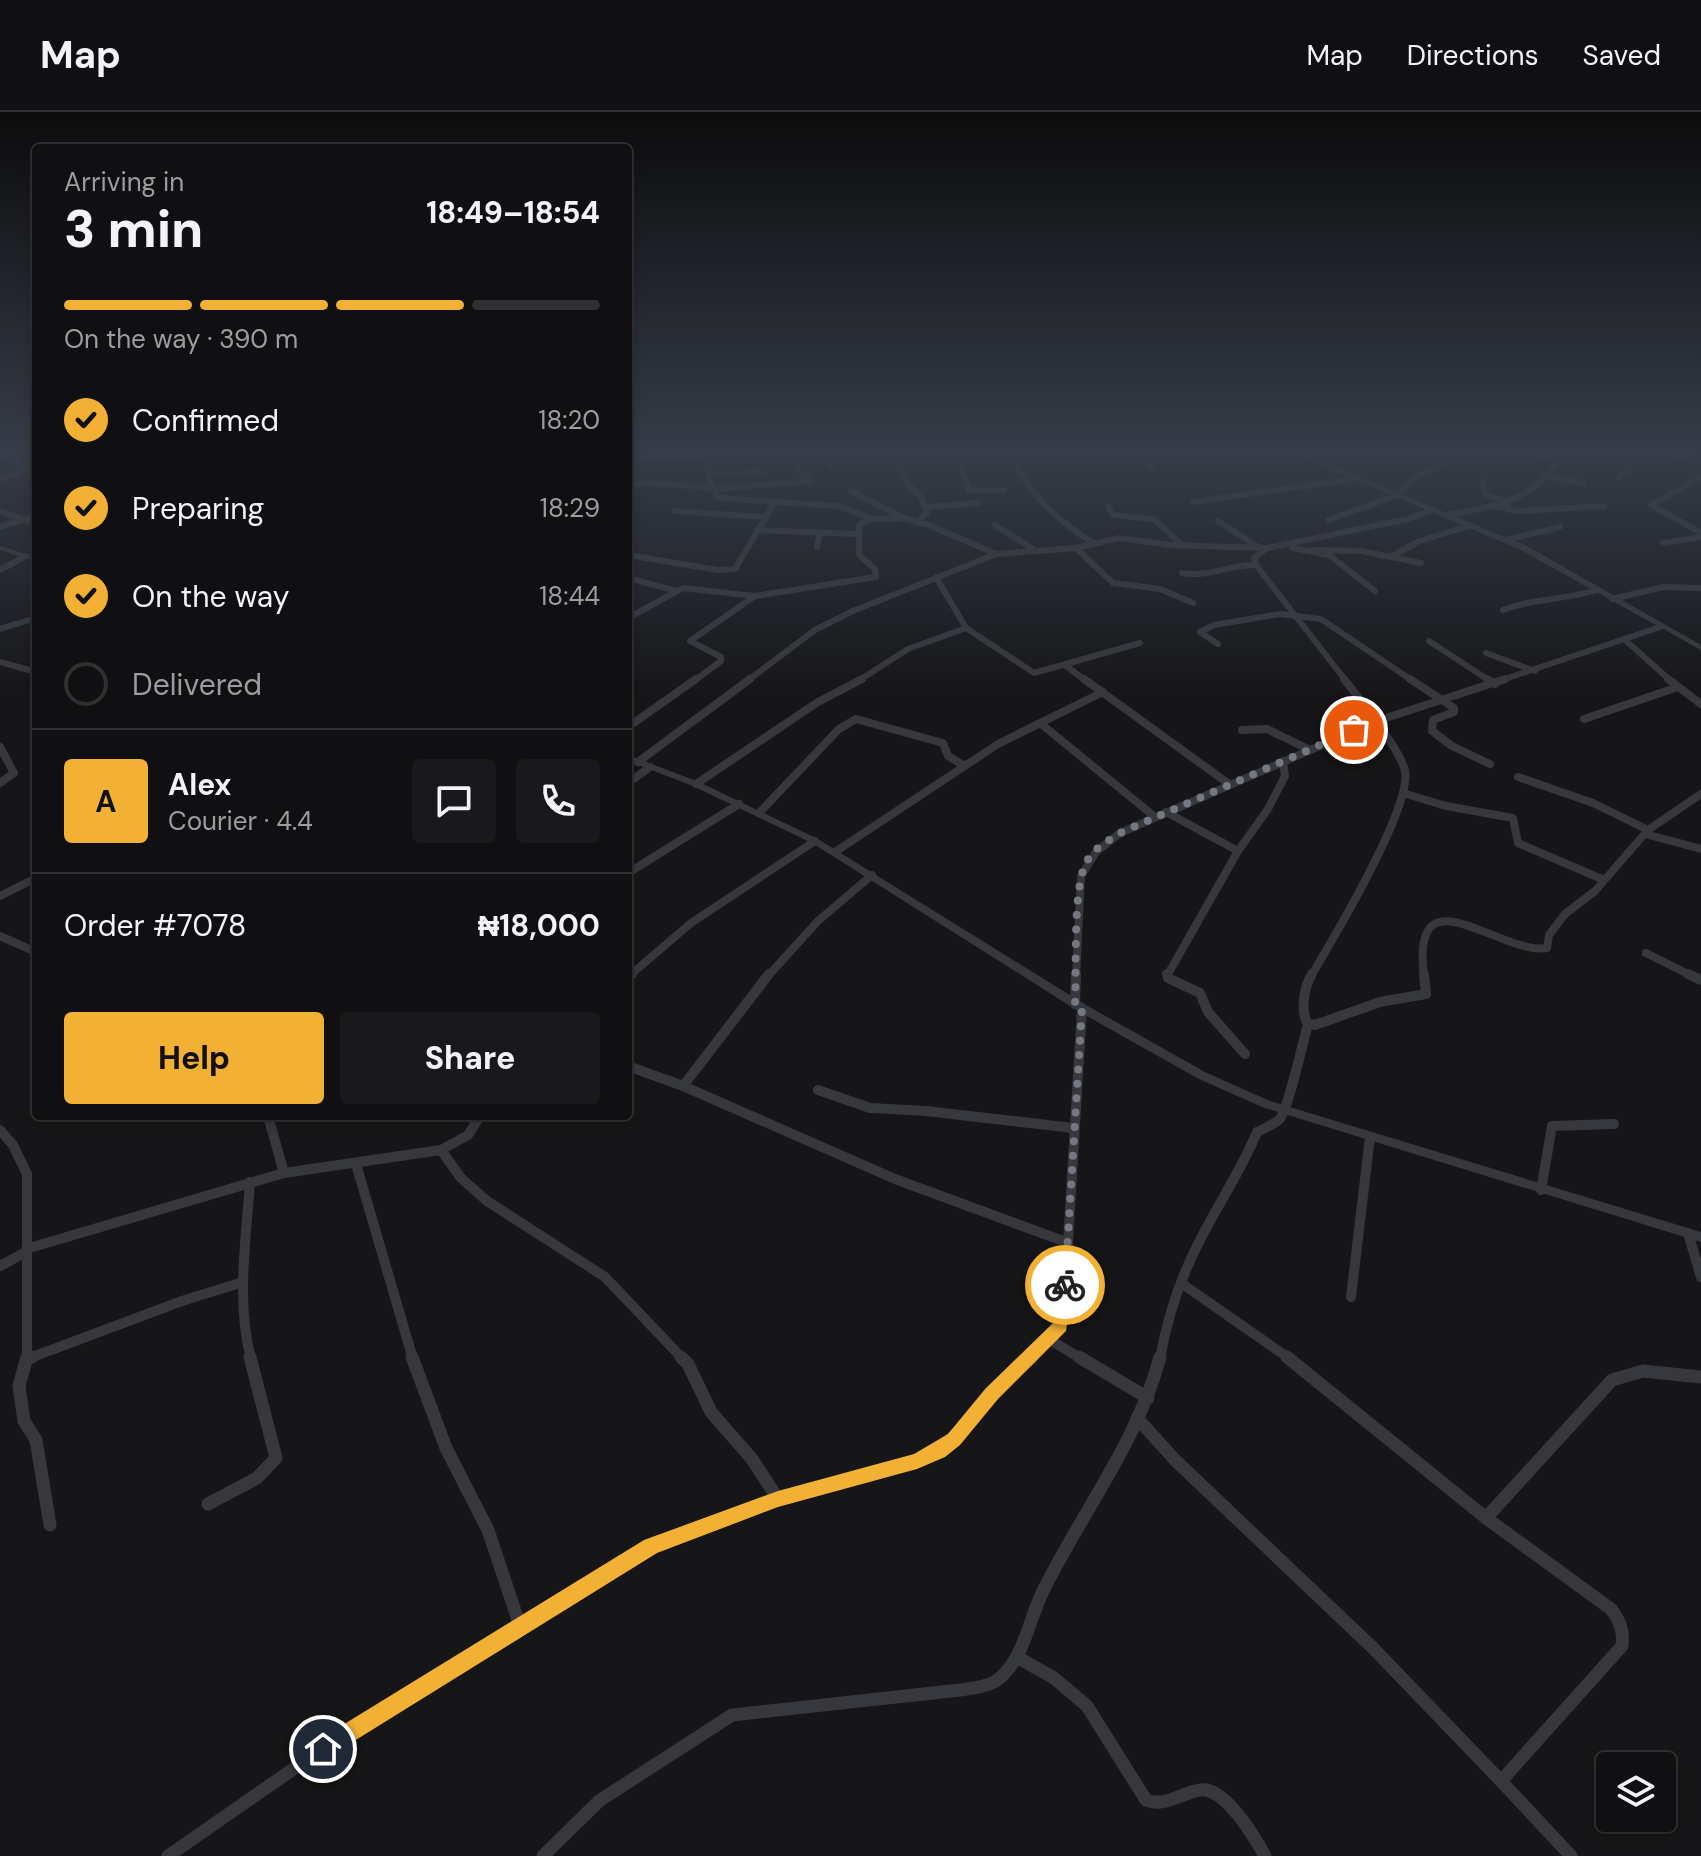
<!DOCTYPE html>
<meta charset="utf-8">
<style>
:root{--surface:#101012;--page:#19191b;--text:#f1f3f6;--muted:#9c9d9f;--line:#303032;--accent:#f2b134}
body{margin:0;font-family:"DM Sans",sans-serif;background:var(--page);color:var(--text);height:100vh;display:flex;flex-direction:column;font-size:30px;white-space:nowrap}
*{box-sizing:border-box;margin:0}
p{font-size:26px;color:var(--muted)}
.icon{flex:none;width:44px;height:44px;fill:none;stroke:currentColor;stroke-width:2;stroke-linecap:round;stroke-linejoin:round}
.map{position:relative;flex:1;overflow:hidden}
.details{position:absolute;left:32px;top:32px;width:600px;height:976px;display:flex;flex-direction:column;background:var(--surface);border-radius:8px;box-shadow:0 4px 12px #0003,0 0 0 2px var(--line)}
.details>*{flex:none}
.tools{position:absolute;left:1596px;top:1640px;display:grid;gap:16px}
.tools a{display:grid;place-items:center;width:80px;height:80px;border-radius:8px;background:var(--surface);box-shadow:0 4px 12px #0003,0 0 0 2px var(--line);font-size:40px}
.pin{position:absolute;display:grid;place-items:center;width:68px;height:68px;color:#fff;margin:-34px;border:4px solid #fff;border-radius:50%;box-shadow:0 2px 8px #0007}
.courier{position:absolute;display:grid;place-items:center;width:80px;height:80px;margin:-40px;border:6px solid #f2b134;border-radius:50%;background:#fff;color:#222;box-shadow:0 2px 10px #0007}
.headline em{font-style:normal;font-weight:800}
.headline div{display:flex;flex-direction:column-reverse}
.headline{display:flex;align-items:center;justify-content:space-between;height:136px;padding:0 32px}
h1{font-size:52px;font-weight:800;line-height:60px}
.bar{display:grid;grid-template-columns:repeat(4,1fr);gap:12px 8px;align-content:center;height:96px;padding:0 32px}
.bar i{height:10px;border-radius:6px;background:var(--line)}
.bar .current{background:var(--accent)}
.bar p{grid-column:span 4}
.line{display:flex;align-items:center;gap:20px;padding:0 32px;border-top:2px solid var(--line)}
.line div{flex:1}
.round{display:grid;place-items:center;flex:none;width:84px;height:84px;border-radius:8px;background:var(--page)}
ol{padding:0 32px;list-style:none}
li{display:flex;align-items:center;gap:24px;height:88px}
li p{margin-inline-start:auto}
li .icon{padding:8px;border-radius:50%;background:var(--accent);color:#111;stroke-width:4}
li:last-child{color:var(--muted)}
li i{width:44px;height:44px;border:4px solid var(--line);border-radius:50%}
.button{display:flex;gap:16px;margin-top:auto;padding:16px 32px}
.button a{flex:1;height:92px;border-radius:8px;background:var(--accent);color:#111;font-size:32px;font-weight:800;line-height:92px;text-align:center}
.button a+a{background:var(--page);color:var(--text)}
header{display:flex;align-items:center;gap:48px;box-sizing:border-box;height:112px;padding:0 40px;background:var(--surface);border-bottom:2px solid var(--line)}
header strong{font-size:38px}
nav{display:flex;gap:44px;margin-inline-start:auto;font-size:28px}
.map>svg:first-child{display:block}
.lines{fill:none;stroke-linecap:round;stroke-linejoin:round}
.minor-far3{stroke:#37383d;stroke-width:6}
.minor-far2{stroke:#37383d;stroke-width:8}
.minor-far1{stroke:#37383d;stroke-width:10}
.minor{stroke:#37383d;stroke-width:13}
.tertiary{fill:#37383d;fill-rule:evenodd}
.route{fill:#f2b134}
.done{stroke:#757880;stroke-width:8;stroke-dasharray:0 14.4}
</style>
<header>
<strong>Map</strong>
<nav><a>Map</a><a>Directions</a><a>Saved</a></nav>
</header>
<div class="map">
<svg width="1701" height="1744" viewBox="0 0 1701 1744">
<rect width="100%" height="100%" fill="#161618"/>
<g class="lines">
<!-- minor-far3 -->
<g class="minor-far3">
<path d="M0 340 25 357"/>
<path d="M704 340 710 371 718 386 839 394 870 406"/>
<path d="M825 340 831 354"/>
<path d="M893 340 906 370 920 384 927 400 918 409"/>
<path d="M957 340 968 378H1004"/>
<path d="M1011 340C1023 376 1060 412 1094 431"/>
<path d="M1133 340 1153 357"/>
<path d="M1506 340H1517"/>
<path d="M1523 340 1561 348"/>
<path d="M1662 340 1701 349"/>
<path d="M1229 343 1246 340"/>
<path d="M628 345 705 346"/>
<path d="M711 362 760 360"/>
<path d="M1547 364 1583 371"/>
<path d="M1619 365 1630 355 1623 346 1629 340"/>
<path d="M1701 365 1651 393 1701 421"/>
<path d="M0 367 36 354"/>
<path d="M1482 370 1486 382 1508 391"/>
<path d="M628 374 641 371 711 375"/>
<path d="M712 377 811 369 797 356"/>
<path d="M851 379 904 406"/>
<path d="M1193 390 1355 367"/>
<path d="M1108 394 1113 403 1154 407 1183 434"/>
<path d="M925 395 978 391"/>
<path d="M1498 395 1518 399 1604 394"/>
<path d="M0 399 33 411"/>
<path d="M675 399 765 405"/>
<path d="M1447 403C1499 393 1536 390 1564 340"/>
<path d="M1328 408 1395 384 1419 363 1452 348"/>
<path d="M1218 409 1258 435"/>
<path d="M995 413 1036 439"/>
<path d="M0 415 36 404"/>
<path d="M757 418 857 422"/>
<path d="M1506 428 1560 415"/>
<path d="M1663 431 1701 425"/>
<path d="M817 435 820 421"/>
<path d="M1076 436 1113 471 1160 477 1193 491"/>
<path d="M1267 436 1254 446 1256 453 1346 569"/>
<path d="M1292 436 1329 443 1375 479"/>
<path d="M1313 438 1361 439 1421 451"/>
<path d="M628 443 718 458 735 457 775 390"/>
<path d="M1390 445 1420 429 1471 413"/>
<path d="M0 458 26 444"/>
<path d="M1182 461C1208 466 1230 452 1256 453"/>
<path d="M936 465 966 516 1034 561 1140 531"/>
<path d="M628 466 677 479"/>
<path d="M1612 487 1663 475 1701 476"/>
<path d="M1503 498C1533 486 1566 488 1597 478"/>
<path d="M628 506 683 476 755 484 876 465 875 457 859 443V413L871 407 904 406 929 413 996 442 1076 436 1119 426 1169 433 1267 436 1408 407 1432 398"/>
<path d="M0 517 36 506"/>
<path d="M1624 527 1671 569"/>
<path d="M1429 529 1490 569"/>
<path d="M1218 532 1200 520 1214 513 1280 502 1321 507 1413 569"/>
<path d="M1486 541 1535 559"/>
<path d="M0 550 36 560"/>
<path d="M1065 553 1086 569"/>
<path d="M694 569 721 549V545L690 529 755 484"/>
<path d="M747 569 815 518 853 499 996 442"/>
<path d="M858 569 908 537 966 516"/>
<path d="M1499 569 1660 515"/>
</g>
<!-- minor-far2 -->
<g class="minor-far2">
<path d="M1084 567 1229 672"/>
<path d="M1410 567 1454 596V600L1433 608 1432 619 1452 634 1490 652"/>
<path d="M1487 567 1495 572"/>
<path d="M1668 567 1701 592"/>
<path d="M1584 607 1678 575"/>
<path d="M1040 611 1155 705"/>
<path d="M628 615 696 567"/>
<path d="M1242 618 1267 617 1308 637"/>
<path d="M0 635 14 661 0 671"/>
<path d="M638 650 750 567"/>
<path d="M1518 665 1593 691 1648 718"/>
<path d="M628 671 650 655"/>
<path d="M696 672 818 590 862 567"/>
<path d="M1403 681 1446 694 1513 706 1518 731 1604 768"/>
<path d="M1166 700 1238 739"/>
<path d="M759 701 839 617 856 607 943 631 948 644 963 653"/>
<path d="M1645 722 1701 737"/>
<path d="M835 740 998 632 1103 580"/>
<path d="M628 761 739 692"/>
<path d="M0 784 36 766"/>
<path d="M0 824 36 840"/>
<path d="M1646 841 1692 864"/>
<path d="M629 864 691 811 815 729"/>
<path d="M768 864 818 809 872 763"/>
<path d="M1076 864 1081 764 1096 740 1120 721 1377 609 1505 567"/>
<path d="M1167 864 1238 739 1268 697 1285 664 1283 649"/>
<path d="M1311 864C1332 829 1412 695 1405 659 1401 638 1358 585 1344 567"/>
<path d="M1424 864C1410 755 1501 844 1547 836L1549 823 1565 802 1595 779 1648 718 1701 682"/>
</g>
<!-- minor-far1 -->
<g class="minor-far1">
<path d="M1167 862 1168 866 1200 881 1208 900 1245 942"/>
<path d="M1312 862C1304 875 1300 899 1308 912L1315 913 1380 890 1426 882 1424 862"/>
<path d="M1688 862 1701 868"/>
<path d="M628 865 632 862"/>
<path d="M1075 892 1076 862"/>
<path d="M628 954 683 974 895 1067 1066 1130"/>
<path d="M683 974 769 862"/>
<path d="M818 978 870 996 926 999 1073 1016"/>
<path d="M268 1004 284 1061"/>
<path d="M0 1018 13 1033 27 1062V1247"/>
<path d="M441 1038 461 1066 487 1089 605 1165 683 1247"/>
<path d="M356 1052 413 1247"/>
<path d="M250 1070C246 1128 236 1190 251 1247"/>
<path d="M1541 1078 1552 1014 1614 1012"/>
<path d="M1688 1121 1701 1165"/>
<path d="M26 1137 284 1061 441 1038 468 1023 480 1004"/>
<path d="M0 1154 26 1140"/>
<path d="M1181 1171 1290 1247"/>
<path d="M1351 1185 1370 1025"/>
<path d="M1050 1228 1082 1247"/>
<path d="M27 1247 182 1189 243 1170"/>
<path d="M1030 1247 1053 1223 1064 1198 1082 896"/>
<path d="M1160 1247C1167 1206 1180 1167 1199 1130 1218 1092 1241 1059 1257 1020 1264 1016 1273 1013 1279 1008 1288 999 1303 929 1308 912"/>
</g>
<!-- minor -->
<g class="minor">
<path d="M27 1245 19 1274 24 1309 36 1328 50 1413"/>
<path d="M412 1245 446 1336 488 1418 520 1514"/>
<path d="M681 1245 688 1252 711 1300 752 1347 778 1387"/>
<path d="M1079 1245 1148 1286"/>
<path d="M1287 1245 1486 1406 1611 1497C1620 1509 1624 1519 1622 1534L1501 1669 1571 1744"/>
<path d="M27 1247 32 1245"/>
<path d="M1137 1306 1175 1348 1373 1536 1501 1669"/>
<path d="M208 1392 257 1366 276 1346 250 1245"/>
<path d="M1486 1406 1612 1268 1643 1259 1701 1265"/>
<path d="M1017 1545 1054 1566 1087 1594 1146 1688C1165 1696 1182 1680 1201 1678 1225 1675 1255 1726 1265 1744"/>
<path d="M168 1744 348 1619 650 1434 778 1387 917 1349C951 1334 967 1310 990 1283 1003 1269 1018 1257 1032 1245"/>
<path d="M543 1744 599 1689 732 1603 960 1578C974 1576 989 1575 1000 1566 1025 1544 1029 1507 1043 1479 1081 1402 1138 1329 1160 1245"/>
</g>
<!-- tertiary -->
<g class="tertiary">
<path d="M1290 340H1299L1527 434 1701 533V538L1521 438Z"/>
<path d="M0 434 36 445V449L0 438Z"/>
<path d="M628 643 699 670 818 727 1086 893 1205 960 1270 989 1701 1120V1130L1262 995 1197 966 1078 899 812 731 693 674 628 649Z"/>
</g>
</g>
<!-- sky -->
<linearGradient id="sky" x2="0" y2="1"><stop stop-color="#0c0c0d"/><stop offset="0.58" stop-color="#363c48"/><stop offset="1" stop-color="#363c48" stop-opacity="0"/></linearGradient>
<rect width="1701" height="584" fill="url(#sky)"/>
<!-- route -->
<path class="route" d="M1065 1167 1073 1173 1066 1219 998 1287 960 1333 945 1345 917 1357 778 1395 657 1441 330 1644 323 1647 315 1644 312 1637 315 1630 644 1428 778 1379 914 1342 948 1322 986 1276 1053 1211 1057 1173Z"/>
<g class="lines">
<!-- done -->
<path class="done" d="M1065 1173 1082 896 1075 892C1077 860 1072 774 1087 749 1094 736 1108 729 1120 721L1354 618"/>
</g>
</svg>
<div class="tools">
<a><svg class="icon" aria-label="layers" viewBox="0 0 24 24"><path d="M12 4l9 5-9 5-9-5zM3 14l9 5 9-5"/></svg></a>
</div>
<div class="pin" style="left:1354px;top:618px;background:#ea580c"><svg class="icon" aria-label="bag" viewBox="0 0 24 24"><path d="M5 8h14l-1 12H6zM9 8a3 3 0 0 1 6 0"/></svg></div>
<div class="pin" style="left:323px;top:1637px;background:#1f2937"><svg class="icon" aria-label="home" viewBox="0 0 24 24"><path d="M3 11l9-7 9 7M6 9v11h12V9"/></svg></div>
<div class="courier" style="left:1065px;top:1173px"><svg class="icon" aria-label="bike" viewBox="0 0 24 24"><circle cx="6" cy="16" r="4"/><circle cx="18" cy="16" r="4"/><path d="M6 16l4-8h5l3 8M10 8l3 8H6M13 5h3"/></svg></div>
<section class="details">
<div class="headline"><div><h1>3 min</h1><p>Arriving in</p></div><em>18:49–18:54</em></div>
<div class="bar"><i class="current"></i><i class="current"></i><i class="current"></i><i></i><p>On the way · 390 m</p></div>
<ol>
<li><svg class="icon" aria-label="check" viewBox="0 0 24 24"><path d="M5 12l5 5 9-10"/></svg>Confirmed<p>18:20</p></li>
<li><svg class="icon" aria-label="check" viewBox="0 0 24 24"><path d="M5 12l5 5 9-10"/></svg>Preparing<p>18:29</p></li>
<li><svg class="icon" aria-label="check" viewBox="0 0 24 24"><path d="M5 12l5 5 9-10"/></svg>On the way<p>18:44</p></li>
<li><i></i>Delivered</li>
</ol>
<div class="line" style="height:144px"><b class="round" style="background:var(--accent);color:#111">A</b><div><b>Alex</b><p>Courier · 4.4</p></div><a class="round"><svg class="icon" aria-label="chat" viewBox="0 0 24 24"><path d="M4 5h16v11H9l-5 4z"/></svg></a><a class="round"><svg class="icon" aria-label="phone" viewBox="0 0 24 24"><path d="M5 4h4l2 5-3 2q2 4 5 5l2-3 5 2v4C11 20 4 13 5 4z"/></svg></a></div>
<div class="line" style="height:104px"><div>Order #7078</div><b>₦18,000</b></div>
<div class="button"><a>Help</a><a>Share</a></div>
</section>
</div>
